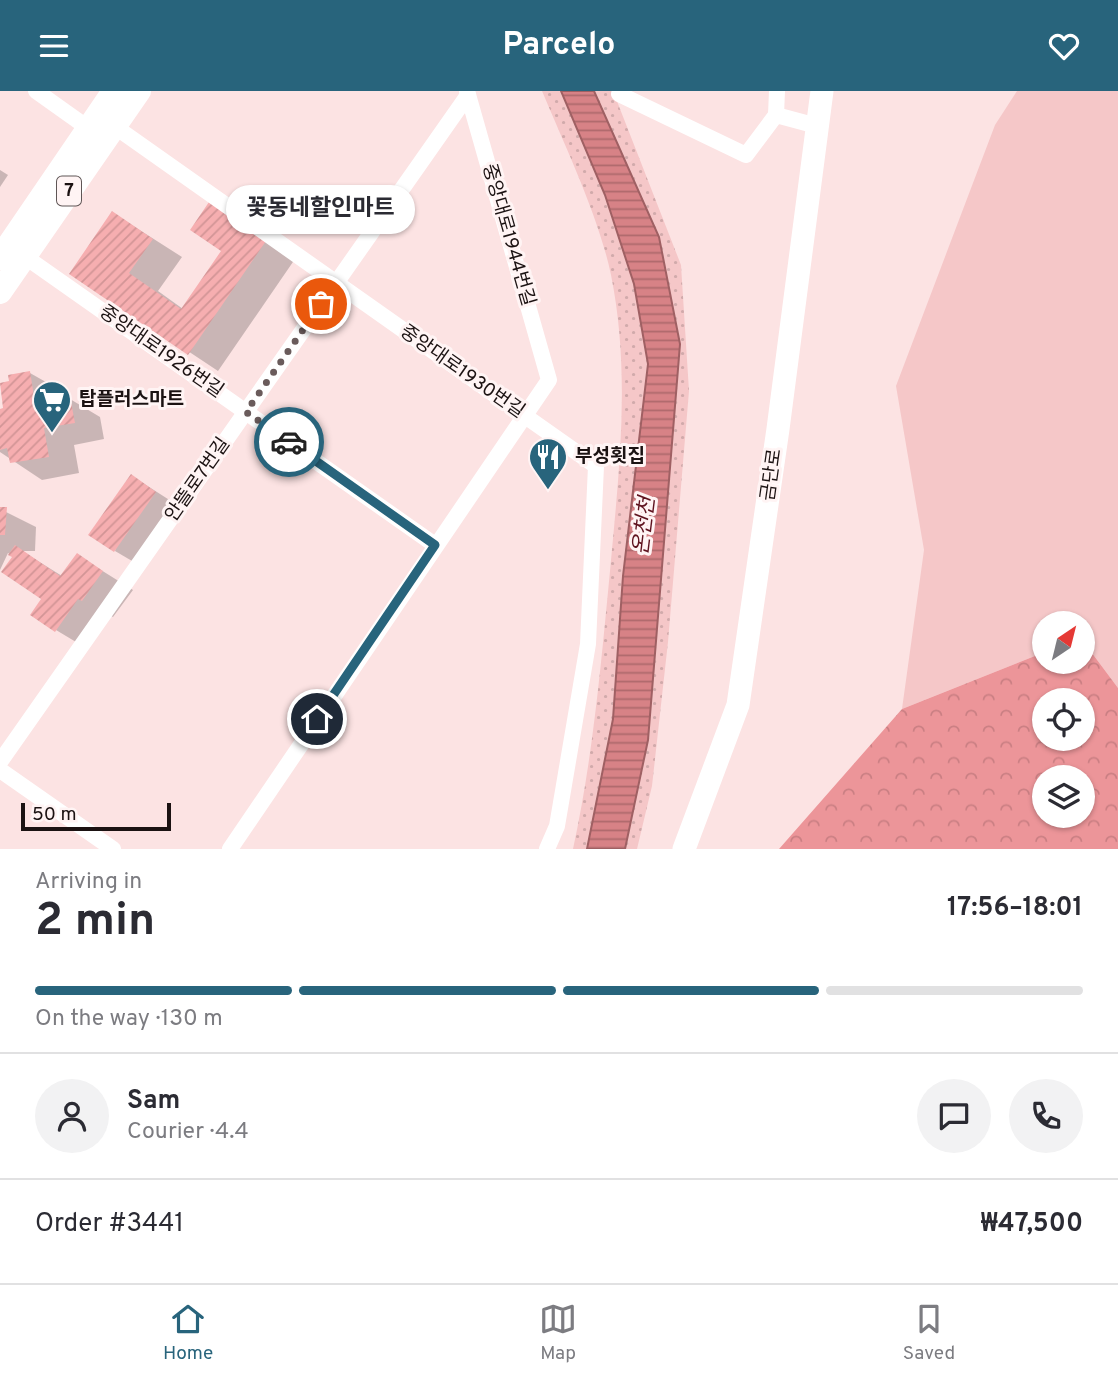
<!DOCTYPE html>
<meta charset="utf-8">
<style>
:root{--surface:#fff;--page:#f2f2f3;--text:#2b2b33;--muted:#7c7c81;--line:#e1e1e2;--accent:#28647c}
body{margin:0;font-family:Overpass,"Noto Sans KR",sans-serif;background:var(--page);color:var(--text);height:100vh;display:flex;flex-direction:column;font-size:26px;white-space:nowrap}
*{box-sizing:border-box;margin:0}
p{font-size:23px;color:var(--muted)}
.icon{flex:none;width:38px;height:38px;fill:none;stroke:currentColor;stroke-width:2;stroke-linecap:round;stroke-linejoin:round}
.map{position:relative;height:758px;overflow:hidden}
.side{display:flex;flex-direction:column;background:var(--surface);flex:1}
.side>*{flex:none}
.needle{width:46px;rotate:35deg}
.tools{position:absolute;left:1032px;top:520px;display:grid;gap:14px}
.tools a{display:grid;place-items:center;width:63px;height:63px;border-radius:50%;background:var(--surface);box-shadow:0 2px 5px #0004;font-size:35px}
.scale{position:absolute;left:21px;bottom:18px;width:150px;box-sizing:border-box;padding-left:7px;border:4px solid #1b1212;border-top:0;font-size:19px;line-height:24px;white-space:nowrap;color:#1b1212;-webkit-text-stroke:5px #fff4f4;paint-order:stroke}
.pin{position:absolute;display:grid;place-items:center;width:60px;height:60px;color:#fff;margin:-30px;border:4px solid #fff;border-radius:50%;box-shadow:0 2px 7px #0007}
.courier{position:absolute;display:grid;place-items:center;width:70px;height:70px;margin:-35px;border:5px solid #28647c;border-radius:50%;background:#fff;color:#222;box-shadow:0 2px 9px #0007}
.bubble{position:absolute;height:49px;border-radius:24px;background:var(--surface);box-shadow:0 2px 5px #0004;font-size:23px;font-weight:700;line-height:49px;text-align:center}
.summary em{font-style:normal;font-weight:700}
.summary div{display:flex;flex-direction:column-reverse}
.summary{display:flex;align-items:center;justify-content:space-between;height:119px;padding:0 35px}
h1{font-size:46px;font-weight:700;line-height:52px}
.bar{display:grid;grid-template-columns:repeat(4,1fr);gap:10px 7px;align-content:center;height:84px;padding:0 35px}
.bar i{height:9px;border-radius:5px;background:var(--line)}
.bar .on{background:var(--accent)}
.bar p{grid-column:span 4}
.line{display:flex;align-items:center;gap:18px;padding:0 35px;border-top:2px solid var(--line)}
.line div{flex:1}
.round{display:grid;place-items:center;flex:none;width:74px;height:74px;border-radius:37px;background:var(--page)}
header{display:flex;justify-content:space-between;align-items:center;height:91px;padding:0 35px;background:var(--accent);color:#fff;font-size:32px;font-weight:700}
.tabs{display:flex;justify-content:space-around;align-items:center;height:98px;border-top:2px solid var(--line);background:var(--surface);font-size:19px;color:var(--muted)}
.tabs a{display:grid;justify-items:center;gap:4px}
.tabs .on{color:var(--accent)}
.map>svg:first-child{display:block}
.grass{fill:#f5c7c8}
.forest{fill:url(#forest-crowns);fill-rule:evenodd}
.park{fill:url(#park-dots)}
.water{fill:url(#water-rules);stroke:#9f6063;stroke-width:2}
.shadow{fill:#0003}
.building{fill:url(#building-hatch)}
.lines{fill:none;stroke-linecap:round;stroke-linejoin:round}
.street{stroke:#fff;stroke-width:16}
.secondary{stroke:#fff;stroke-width:23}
.primary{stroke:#fff;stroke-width:24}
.done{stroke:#6a5b5b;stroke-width:7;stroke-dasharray:0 12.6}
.route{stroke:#28647c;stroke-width:9}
.labels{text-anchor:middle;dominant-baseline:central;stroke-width:6;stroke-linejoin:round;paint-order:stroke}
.shield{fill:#fff4f4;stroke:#5f5656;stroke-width:2}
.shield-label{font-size:18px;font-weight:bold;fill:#1b1212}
.street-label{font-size:19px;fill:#1b1212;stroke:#fff4f4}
.poi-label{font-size:19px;font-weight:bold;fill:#1b1212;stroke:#fff4f4;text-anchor:start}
.water-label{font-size:21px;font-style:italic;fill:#5f131f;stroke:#fff4f4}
</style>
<header><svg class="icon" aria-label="menu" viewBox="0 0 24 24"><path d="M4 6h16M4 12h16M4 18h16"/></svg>Parcelo<svg class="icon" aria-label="heart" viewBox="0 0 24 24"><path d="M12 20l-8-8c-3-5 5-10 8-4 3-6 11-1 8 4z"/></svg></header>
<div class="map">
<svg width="1118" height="758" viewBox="0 0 1118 758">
<defs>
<pattern id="forest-crowns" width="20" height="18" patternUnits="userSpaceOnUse" patternTransform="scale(1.75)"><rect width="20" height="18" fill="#ec9599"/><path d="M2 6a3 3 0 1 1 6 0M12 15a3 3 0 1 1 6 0" fill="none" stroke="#ca7f83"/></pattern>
<pattern id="park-dots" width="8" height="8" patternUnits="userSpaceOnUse" patternTransform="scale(1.75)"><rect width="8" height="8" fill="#f5c7c8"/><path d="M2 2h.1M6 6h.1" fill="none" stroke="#d1aaab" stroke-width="1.8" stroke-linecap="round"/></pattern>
<pattern id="water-rules" width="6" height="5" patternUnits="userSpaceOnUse" patternTransform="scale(1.75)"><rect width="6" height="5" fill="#d78286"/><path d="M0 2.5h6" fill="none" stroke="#ae696c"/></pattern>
<pattern id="building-hatch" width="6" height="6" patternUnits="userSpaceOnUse" patternTransform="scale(1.75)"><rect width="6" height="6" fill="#f6aeb0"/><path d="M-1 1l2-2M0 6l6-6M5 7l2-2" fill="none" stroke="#d29596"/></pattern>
</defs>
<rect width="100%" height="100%" fill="#fce3e3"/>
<!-- grass -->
<path class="grass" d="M1017 0H1118V597L1083 550V532H1045V561L902 618 924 459 896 295 995 34Z"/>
<!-- forest -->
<path class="forest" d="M1083 550 1118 597V758H779L902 618 1045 561V570H1083ZM1045 609H1083V648H1045ZM1045 686H1083V724H1045Z"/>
<!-- park -->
<path class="park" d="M542 0H613L681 174 689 300 668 551 652 695 637 758H573C593 666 601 573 610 480 619 381 631 282 611 184 599 126 565 55 542 0Z"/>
<!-- water -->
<path class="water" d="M561 0H594L659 146 680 253 648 649 625 758H587L613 628 623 485 648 273 634 193 605 104Z"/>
<!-- shadow -->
<g class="shadow">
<path d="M0 79 8 84 0 96Z"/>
<path d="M113 122 182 166 158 200 183 218 223 159 237 132 295 168 218 280 72 183Z"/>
<path d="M30 282 60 299 62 309 70 308 100 326 104 348 74 354 79 382 42 389 0 361V319L5 318Z"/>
<path d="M132 385 185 419 144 477 115 460Z"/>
<path d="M0 418 36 436 35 460H22L62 485 77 464 133 499 113 526 109 524 86 557 56 539 43 508 14 466 8 462 0 479Z"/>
</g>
<!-- building -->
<g class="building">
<path d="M209 111 266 150 188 264 69 183 112 120 153 148 129 182 181 218 221 160 190 139Z"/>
<path d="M30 280 35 312 70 306 75 332 44 337 49 366 10 372 7 357 0 359V318L3 317 0 292 9 290 8 284Z"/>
<path d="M131 383 156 401 114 461 88 444Z"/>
<path d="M0 416H7L5 444H0Z"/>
<path d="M15 454 60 485 77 462 103 480 82 510 78 508 55 541 30 524 41 508 1 481 12 466 8 464Z"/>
</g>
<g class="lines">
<!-- street -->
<g class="street">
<path d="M36 0 88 37"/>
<path d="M620 0 619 3 746 64 776 24 817 35"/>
<path d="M776 24 777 0"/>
<path d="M114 35 596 375 588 553 557 735 547 758"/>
<path d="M24 165 435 454"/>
<path d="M0 671 468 4"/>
<path d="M0 679 113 758"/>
<path d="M230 758 549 289 467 0"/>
</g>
<!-- secondary -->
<path class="secondary" d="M684 758 738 614 778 338 822 0"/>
<!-- primary -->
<g class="primary">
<path d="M0 167 114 0"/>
<path d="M0 201 139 0"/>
</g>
</g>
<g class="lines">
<!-- done -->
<path class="done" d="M289 351 246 321 321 213"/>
<!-- route -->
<path class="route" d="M289 351 435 454 317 628"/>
</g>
<!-- icons -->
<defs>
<symbol id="supermarket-pin" viewBox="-11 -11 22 30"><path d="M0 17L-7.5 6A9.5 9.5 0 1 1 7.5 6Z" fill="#28647c" stroke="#fff4f4"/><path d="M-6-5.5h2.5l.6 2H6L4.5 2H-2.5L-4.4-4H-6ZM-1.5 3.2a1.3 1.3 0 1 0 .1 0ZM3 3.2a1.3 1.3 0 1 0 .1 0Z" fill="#fff"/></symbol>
<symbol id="restaurant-pin" viewBox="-11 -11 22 30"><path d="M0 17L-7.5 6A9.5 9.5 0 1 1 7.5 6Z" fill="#28647c" stroke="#fff4f4"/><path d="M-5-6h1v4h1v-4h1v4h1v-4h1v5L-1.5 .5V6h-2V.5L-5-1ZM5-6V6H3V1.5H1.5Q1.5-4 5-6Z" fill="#fff"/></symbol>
</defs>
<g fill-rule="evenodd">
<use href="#supermarket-pin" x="30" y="287" width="44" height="60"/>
<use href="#restaurant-pin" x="526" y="344" width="44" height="60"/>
</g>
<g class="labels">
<!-- shield labels -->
<rect class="shield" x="57" y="85.5" width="24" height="29" rx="5"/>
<g class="shield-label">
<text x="69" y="100">7</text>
</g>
<!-- street labels -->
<g class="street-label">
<text transform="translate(508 144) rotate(74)">중앙대로1944번길</text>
<text transform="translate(161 261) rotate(35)">중앙대로1926번길</text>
<text transform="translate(462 281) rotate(35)">중앙대로1930번길</text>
<text transform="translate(772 384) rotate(-82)">금단로</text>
<text transform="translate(198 389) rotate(-55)">안뜰로7번길</text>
</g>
<!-- poi labels -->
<g class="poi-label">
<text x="79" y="309">탑플러스마트</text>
<text x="575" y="366">부성횟집</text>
</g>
<!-- water labels -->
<g class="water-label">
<text transform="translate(645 435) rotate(-83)">온천천</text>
</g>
</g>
</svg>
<div class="tools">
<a><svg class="needle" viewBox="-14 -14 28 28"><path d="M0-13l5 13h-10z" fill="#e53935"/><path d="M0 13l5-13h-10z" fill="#7c7c81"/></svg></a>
<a><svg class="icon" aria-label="locate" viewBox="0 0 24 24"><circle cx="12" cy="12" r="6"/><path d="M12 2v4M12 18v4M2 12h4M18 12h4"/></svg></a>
<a><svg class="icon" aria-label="layers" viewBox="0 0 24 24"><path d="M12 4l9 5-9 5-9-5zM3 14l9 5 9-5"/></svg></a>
</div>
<div class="scale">50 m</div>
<div class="pin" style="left:321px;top:213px;background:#ea580c"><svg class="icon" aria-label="bag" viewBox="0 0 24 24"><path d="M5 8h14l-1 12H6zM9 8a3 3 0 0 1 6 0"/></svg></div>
<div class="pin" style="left:317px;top:628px;background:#1f2937"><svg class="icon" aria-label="home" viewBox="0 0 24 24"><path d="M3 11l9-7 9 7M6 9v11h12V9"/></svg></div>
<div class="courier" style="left:289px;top:351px"><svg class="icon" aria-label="car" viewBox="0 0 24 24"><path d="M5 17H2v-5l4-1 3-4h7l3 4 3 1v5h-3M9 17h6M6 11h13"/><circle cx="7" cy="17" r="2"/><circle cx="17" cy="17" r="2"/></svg></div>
<div class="bubble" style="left:226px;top:94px;width:189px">꽃동네할인마트</div>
</div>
<section class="side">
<div class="summary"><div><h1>2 min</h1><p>Arriving in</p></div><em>17:56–18:01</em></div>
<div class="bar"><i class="on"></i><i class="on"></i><i class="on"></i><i></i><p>On the way · 130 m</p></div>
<div class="line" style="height:126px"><a class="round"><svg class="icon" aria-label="person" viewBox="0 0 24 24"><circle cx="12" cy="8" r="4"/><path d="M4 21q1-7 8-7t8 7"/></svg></a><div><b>Sam</b><p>Courier · 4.4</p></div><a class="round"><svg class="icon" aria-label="chat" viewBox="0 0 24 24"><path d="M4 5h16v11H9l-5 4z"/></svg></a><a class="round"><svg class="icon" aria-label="phone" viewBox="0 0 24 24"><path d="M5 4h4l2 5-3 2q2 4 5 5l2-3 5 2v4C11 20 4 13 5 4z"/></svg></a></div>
<div class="line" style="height:91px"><div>Order #3441</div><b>₩47,500</b></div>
</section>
<nav class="tabs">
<a class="on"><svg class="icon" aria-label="home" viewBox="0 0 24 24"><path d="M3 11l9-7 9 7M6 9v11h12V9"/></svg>Home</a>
<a><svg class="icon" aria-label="map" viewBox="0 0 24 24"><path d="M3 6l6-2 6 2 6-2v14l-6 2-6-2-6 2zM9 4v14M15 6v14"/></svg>Map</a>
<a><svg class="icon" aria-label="saved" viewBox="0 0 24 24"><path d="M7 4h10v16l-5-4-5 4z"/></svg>Saved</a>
</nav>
